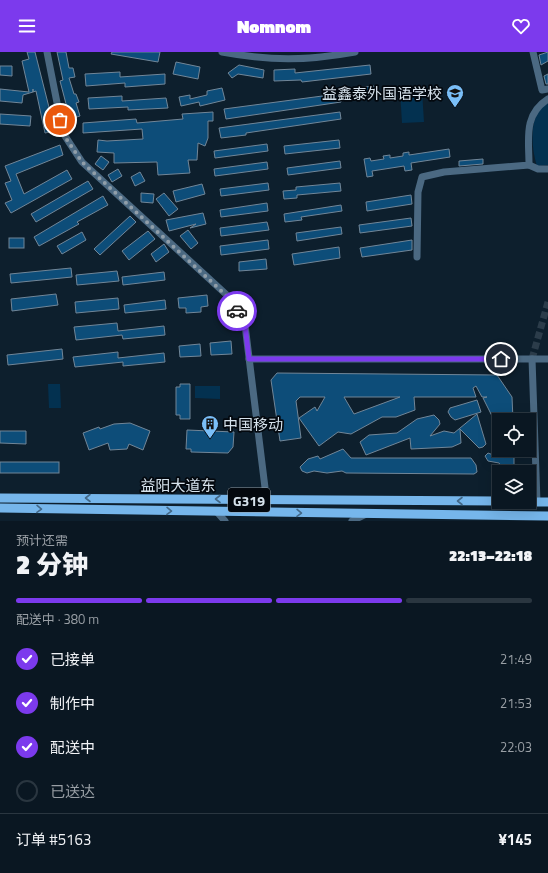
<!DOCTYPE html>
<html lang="zh">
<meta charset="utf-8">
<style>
:root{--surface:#0a1722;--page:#18242f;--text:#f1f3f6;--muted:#999fa5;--line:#2a3640;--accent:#7c3aed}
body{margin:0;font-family:"Titillium Web","Noto Sans SC",sans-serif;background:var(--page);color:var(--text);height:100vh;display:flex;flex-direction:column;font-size:15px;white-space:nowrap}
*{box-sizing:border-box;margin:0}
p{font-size:13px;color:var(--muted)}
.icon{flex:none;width:22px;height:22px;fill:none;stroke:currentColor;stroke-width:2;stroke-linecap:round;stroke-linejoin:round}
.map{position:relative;height:469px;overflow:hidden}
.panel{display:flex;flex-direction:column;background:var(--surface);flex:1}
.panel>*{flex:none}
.tools{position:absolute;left:492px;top:361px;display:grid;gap:8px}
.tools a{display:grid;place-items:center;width:44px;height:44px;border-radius:0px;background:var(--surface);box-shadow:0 4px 16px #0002,0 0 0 1px var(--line);font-size:20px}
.pin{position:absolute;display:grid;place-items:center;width:34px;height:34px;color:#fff;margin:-17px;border:2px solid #fff;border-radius:50%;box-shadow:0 1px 4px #0007}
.courier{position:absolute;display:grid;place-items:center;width:40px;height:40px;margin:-20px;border:3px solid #7c3aed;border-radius:50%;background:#fff;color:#222;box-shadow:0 1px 5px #0007}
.headline em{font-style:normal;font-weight:800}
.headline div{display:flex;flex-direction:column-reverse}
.headline{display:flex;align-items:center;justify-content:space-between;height:68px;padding:0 16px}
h1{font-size:26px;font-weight:800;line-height:30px}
.bar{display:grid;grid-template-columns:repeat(4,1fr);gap:6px 4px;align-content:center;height:48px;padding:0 16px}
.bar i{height:5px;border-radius:3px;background:var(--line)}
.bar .current{background:var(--accent)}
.bar p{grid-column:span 4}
.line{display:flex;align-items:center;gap:10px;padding:0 16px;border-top:1px solid var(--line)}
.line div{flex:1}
ol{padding:0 16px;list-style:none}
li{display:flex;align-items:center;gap:12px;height:44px}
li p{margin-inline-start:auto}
li .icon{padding:4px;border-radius:50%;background:var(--accent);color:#fff;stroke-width:4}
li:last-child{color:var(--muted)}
li i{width:22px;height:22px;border:2px solid var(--line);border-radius:50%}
header{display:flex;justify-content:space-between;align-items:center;height:52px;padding:0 16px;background:var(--accent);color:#fff;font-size:18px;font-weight:800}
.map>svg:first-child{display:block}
.green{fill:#033150}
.building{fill:#0d4d79;stroke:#718698;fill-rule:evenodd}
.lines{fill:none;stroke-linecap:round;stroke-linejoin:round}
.minor-tunnel{stroke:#2b3c4a;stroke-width:7;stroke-dasharray:7 3.5;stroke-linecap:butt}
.minor{stroke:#4b6982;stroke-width:7}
.major{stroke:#76b6eb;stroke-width:9}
.oneway{stroke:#426888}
.done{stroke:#909ea9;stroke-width:4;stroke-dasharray:0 7.2}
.route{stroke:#7c3aed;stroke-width:5}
.labels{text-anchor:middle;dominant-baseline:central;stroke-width:3.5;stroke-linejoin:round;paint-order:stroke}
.shield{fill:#03080e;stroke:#97a1a9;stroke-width:1}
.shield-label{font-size:14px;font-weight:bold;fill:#d6e2ec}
.poi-label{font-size:15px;fill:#d6e2ec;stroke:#03080e;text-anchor:end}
.street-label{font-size:15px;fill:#d6e2ec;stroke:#03080e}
</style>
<header><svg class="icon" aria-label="menu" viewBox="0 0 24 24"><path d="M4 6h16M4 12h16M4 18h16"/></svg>Nomnom<svg class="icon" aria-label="heart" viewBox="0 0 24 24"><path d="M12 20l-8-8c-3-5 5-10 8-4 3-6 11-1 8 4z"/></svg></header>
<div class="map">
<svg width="548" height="469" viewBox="0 0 548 469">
<rect width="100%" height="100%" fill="#0d1f2d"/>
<!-- green -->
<g class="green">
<path d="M422 38 424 70 402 71 400 40Z"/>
<path d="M548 50V113L537 114C531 96 528 60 548 50Z"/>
<path d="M48 332H60L61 356H49Z"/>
<path d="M195 334H220V347L195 346Z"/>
</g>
<!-- building -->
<g class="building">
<path d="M27 0H35L55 79 45 81 36 39 33 40V37V40L23 43 22 51 0 49V37L29 40 22 9 29 7Z"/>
<path d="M57 0H66L69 16H73L75 25 69 26 74 42H76L79 50 76 51 80 64 70 67 60 29 63 28Z"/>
<path d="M112 0H160L158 10 111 2Z"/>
<path d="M548 0V9L541 13 539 3Z"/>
<path d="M176 10 200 15 198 27 173 22Z"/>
<path d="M239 13 264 18 263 26 238 22 232 26 228 21Z"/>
<path d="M370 13 371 22 302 30 301 28 274 29V18L295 17V21Z"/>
<path d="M0 14H12V24L0 23Z"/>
<path d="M120 20V25L165 22V32L125 35V31L86 34 85 22Z"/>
<path d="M548 22V32H546L544 24Z"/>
<path d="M374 34 375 43 341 47V50L226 67 224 57 345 41V37Z"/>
<path d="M222 36 225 48 200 54 199 50 181 54 179 45 190 43V47L207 43V39Z"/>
<path d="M122 44V49L166 46 168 56 128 58V55L89 57 88 46Z"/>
<path d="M213 60V69H208V86L205 94 198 91 197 108H188L190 121 158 123 157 110 114 111V101L97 100 98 88 107 89 143 87 142 77 83 81V71L136 67 137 71 183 67 182 62Z"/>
<path d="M340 60 341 67 246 81V83L221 86 219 76Z"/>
<path d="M0 62 31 64 30 74 0 72Z"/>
<path d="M339 88 340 96 285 102 284 94Z"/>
<path d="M267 92 268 99 215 106 214 99Z"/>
<path d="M60 93 63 103 16 122 24 142 67 118 72 127 11 161 5 151 12 148 5 131 11 129 5 114Z"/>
<path d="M449 97 450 105 411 111 412 118 405 119 404 114 372 119 373 124 367 125 364 107 370 106 371 109 384 107 383 104 390 103V106L403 104V101L409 100V103Z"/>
<path d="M101 104 109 110 103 118 95 112Z"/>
<path d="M483 107V112L459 114V109Z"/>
<path d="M340 109 341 116 288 123 287 116Z"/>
<path d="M267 110 268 117 215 124 214 117Z"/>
<path d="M118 117 122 124 112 130 108 123Z"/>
<path d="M140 120 145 129 135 134 131 125Z"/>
<path d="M88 129 93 137 36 170 31 162Z"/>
<path d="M268 131 269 138 221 144 220 137Z"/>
<path d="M340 131 341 139 297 143V146L284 147 283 139 296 138V135Z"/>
<path d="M202 132 205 142 176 150 173 139Z"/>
<path d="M141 141 154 142 153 151 141 150Z"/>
<path d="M164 141 178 157 169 164 156 147Z"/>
<path d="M411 143 412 152 367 159 366 150Z"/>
<path d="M103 144 108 153 77 170 79 172 39 194 34 185Z"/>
<path d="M267 151 268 159 221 165 220 158Z"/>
<path d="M341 153 342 159 301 165 302 168 285 170 284 162Z"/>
<path d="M203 161 206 172 190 176 196 172 169 179 166 168Z"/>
<path d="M130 164 136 170 100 203 94 197Z"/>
<path d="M411 166 412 174 360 181 359 173Z"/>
<path d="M267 170 269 178 221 184 220 176Z"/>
<path d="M341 175 342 182 297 189 296 181Z"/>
<path d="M188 178 198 191 191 197 180 184Z"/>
<path d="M148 179 155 187 129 208 122 199Z"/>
<path d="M82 180 86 188 62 202 57 194Z"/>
<rect x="9" y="186" width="15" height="10"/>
<path d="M268 188 269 197 221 203 220 194Z"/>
<path d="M412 188V198L362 205 360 196Z"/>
<path d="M164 192 169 200 156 210 151 202Z"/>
<path d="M339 195 340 206 294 213 292 202Z"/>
<path d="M266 207 267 217 239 219V210Z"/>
<path d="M71 216 72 225 11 231 10 222Z"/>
<path d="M117 219 119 229 77 233 76 223Z"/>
<path d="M164 220 165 228 123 233 122 225Z"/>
<path d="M56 242 58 253 12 259 11 247Z"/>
<path d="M207 243 208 254 201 255V260L186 261V256H179L178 246Z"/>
<path d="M118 246 119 257 76 261 75 250Z"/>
<path d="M165 248 166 257 125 261 124 253Z"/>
<path d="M117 271 118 279 164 274 165 283 123 287 122 283 76 288 74 275Z"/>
<path d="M231 289 232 302 211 303 210 291Z"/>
<path d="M200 292 201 304 180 305 179 294Z"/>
<path d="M62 297 63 307 8 313 7 303Z"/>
<path d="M118 300V306L164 301 165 310 123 314V310L75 315 73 305Z"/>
<path d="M277 321 497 323 512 345 513 368H499V381L495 384 494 368 483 346 487 345H482L476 334 473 336 476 345H414L415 358 396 365H382L351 382 338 380 319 394 299 366 315 355 317 359 325 345H300L296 349 301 386 280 389 271 328ZM344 345H400L354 362Z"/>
<path d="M180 332H190V367H180V363H176V335H180Z"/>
<path d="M477 348 481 360 455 368 451 365 448 360 450 356Z"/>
<path d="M477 362 486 392 483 395 479 396 460 377 461 391 452 395 411 397 410 386 366 403 360 390 369 383 397 381 417 367 434 363 439 368 440 372 430 384 444 379 454 381Z"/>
<path d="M130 371 150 379 143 398 129 392 127 397 110 398 108 391 89 398 83 381 99 375 100 377 114 372Z"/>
<path d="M187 378 234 380 233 395 228 401 191 400V397H186Z"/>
<path d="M0 379H26V392L0 391Z"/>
<path d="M343 397 351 406H471L476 413 477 420 474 422 346 421 342 419 327 421 314 419 307 421 302 419 300 415 308 407 318 404 320 407Z"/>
<path d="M496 398H514V414L502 415 499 411 488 409 485 404 488 401 496 404Z"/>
<rect x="0" y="410" width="59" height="11"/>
</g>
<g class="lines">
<!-- minor-tunnel -->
<path class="minor-tunnel" d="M532 307 548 250"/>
<!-- minor -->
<g class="minor">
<path d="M47 0 63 81 82 110 229 245 245 273 268 460"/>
<path d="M222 0C271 9 305 9 355 0"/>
<path d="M533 0 542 38 548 37"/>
<path d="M529 113 538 117H548"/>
<path d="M417 205 418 140 422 125 444 120 529 113C529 87 523 63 548 47"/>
<path d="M249 307H548"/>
<path d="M532 307 537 450"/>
<path d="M216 459 225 469"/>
<path d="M352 469 366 462"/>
</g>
<!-- major -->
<g class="major">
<path d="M0 446 499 449"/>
<path d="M529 450H548"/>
<path d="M0 456 548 464"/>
</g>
</g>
<!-- one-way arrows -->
<defs><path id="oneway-chevron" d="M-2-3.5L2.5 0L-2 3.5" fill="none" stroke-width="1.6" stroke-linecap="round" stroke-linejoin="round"/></defs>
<g class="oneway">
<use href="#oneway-chevron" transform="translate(88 446) rotate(-180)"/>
<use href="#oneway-chevron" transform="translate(218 447) rotate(-180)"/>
<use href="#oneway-chevron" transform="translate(460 449) rotate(-180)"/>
<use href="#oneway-chevron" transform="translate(39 457) rotate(1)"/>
<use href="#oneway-chevron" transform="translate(169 459) rotate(1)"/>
<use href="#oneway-chevron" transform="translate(299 461) rotate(1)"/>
</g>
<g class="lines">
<!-- done -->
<path class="done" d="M60 68 63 82 82 110 229 246 237 259"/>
<!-- route -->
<path class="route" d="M237 259 245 273 249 307H501"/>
</g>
<!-- icons -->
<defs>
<symbol id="school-pin" viewBox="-11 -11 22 30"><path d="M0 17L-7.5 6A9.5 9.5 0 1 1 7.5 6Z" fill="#7abff8" stroke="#03080e"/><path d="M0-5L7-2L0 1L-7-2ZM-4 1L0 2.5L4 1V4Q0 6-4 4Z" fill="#111"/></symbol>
<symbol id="building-pin" viewBox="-11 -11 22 30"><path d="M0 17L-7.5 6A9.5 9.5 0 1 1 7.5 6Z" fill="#7abff8" stroke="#03080e"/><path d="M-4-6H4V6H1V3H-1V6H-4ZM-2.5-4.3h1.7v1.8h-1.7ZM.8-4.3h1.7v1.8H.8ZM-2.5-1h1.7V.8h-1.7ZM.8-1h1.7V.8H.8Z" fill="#111"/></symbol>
</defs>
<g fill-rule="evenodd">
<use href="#school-pin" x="445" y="31" width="20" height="27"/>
<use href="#building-pin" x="200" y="362" width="20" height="27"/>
</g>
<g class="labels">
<!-- shield labels -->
<rect class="shield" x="228" y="436" width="42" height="24" rx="3"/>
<g class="shield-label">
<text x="249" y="448">G319</text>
</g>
<!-- poi labels -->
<g class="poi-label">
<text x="442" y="41">益鑫泰外国语学校</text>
<text x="223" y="372" text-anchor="start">中国移动</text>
</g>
<!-- street labels -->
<g class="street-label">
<text x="178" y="433">益阳大道东</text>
</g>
</g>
</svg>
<div class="tools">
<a><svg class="icon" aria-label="locate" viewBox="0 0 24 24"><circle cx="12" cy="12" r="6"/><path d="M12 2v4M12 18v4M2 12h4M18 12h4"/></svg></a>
<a><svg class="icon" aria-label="layers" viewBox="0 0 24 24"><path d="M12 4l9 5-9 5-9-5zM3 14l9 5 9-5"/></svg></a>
</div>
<div class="pin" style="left:60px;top:68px;background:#ea580c"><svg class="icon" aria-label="bag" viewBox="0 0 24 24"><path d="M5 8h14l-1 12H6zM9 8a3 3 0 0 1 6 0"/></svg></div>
<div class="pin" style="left:501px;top:307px;background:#1f2937"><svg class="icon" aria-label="home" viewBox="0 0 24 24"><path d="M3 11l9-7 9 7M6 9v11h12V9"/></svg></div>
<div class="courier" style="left:237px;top:259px"><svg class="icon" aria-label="car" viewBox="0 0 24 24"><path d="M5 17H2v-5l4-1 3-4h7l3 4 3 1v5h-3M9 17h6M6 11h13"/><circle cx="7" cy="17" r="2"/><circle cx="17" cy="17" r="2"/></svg></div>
</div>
<section class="panel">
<div class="headline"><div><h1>2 分钟</h1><p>预计还需</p></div><em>22:13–22:18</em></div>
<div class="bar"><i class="current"></i><i class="current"></i><i class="current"></i><i></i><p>配送中 · 380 m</p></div>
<ol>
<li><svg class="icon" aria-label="check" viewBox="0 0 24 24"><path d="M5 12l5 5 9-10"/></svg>已接单<p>21:49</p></li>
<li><svg class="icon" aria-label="check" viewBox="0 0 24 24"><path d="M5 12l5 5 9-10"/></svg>制作中<p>21:53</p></li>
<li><svg class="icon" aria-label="check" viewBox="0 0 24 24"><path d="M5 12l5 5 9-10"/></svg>配送中<p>22:03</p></li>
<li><i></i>已送达</li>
</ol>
<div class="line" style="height:52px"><div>订单 #5163</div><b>¥145</b></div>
</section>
